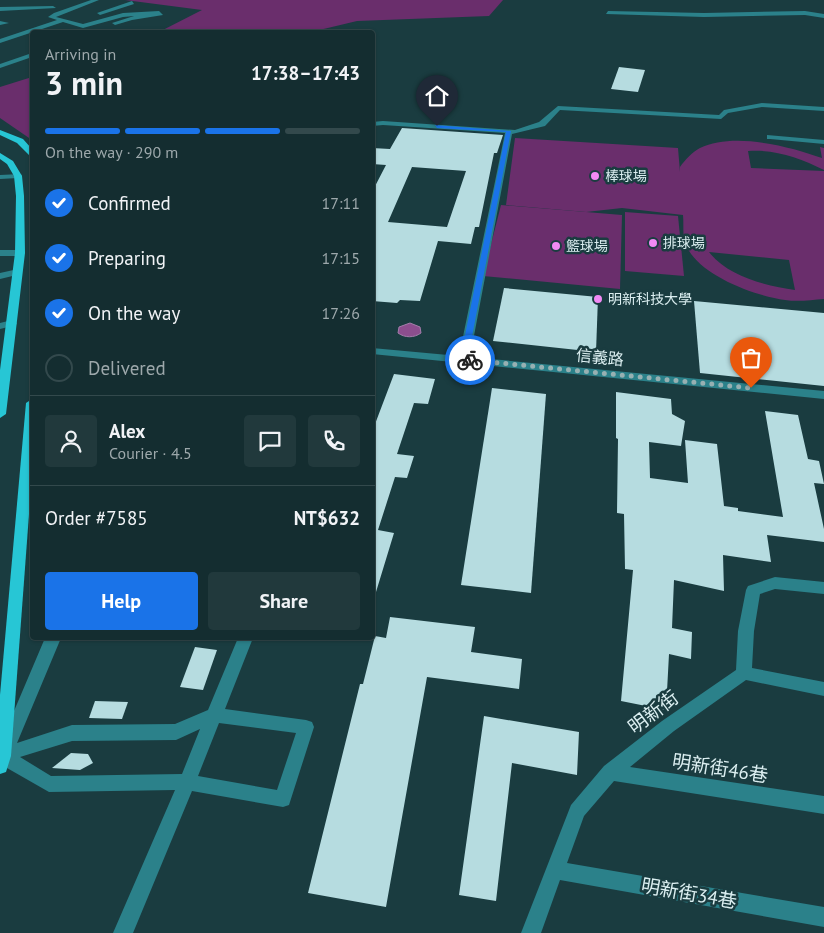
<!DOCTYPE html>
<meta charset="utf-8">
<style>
:root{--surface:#142d30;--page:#21393c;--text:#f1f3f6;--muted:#9da8ab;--line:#33494c;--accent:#1a73e8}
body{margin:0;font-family:"PT Sans","Noto Sans TC",sans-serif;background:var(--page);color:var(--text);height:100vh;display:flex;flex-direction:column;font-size:19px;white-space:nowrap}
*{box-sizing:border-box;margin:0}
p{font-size:16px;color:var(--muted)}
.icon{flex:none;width:28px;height:28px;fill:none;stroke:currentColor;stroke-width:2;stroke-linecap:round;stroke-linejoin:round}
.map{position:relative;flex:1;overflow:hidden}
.sheet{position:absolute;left:30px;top:30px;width:345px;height:610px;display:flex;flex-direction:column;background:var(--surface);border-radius:5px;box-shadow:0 1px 4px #0004,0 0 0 1px var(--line)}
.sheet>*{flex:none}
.pin{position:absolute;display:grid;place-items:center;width:42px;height:42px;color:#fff;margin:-51px -21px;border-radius:50% 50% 50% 0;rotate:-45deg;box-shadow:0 0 5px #0007}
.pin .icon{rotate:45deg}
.courier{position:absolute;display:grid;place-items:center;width:50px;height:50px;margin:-25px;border:4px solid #1a73e8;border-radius:50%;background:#fff;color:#222;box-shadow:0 1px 6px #0007}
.headline em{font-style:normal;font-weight:600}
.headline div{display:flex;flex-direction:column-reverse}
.headline{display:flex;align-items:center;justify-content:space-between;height:85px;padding:0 15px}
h1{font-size:32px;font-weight:600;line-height:38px}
.bar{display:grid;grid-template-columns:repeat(4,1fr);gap:8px 5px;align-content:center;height:60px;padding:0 15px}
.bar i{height:6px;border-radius:4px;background:var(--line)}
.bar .on{background:var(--accent)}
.bar p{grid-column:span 4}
.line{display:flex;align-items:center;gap:12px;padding:0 15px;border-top:1px solid var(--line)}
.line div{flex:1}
.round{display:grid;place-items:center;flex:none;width:52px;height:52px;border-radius:5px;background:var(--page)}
ol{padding:0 15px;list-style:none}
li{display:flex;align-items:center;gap:15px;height:55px}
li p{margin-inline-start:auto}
li .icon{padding:5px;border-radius:50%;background:var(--accent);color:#fff;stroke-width:4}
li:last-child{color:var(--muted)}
li i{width:28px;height:28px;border:2px solid var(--line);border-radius:50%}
.button{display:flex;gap:10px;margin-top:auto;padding:10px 15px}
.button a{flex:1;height:58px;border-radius:5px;background:var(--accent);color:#fff;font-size:20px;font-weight:600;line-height:58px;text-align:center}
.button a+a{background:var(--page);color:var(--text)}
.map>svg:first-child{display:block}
.green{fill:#6a2e6c;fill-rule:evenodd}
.water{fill:#8c4e8e;stroke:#a47eab}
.building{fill:#b6dce0;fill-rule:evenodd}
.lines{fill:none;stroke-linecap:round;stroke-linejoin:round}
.minor{fill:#2b818a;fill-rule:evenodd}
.major{fill:#27c6d5;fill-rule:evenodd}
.route{fill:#1a73e8}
.done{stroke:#97b0b2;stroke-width:5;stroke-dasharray:0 9}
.poi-dot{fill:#f18af4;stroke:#1a3c40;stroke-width:2}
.labels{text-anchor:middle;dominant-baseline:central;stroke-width:5;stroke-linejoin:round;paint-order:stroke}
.far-poi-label{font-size:14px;fill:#dbeef0;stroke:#1a3c40;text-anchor:start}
.street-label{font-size:16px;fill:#dbeef0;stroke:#1a3c40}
.near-street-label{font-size:19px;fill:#dbeef0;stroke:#1a3c40}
</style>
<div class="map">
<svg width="824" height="933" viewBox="0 0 824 933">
<rect width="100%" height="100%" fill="#1a3c40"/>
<!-- green -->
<g class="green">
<path d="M125 0H503L489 16 357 21 311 32H159L202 10Z"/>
<path d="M32 77V140L0 118V87Z"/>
<path d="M515 138 678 148 680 172V167C685 160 692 152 700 148 733 132 789 146 822 158L820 147 824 148V170C800 158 775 149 748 151L751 168 824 171V299C811 300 798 302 785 300 755 296 698 275 686 245 682 237 684 224 683 215L622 208 586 212 506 205ZM709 252 789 260 795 290C766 286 727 276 709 252Z"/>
<path d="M501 205 622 215 620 289 483 276Z"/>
<path d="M625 212 678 216 684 276 625 271Z"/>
</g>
<!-- water -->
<path class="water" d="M410 323 420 327 421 333C414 338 405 338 398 333L399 327Z"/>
<!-- building -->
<g class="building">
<path d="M619 67 645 70 638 92 611 89Z"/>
<path d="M402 128 503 135 497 153H494L479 227H475L471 244 438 241 420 301 400 300 397 303 372 301V192L386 165 372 164V148L390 149ZM412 167 466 171 447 227 388 222Z"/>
<path d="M504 288 598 297 596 352 493 341Z"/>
<path d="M694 301 824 313V386L700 373Z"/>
<path d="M394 374 435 379 428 404 414 403 397 454 414 456 407 478 395 477 378 530 394 533 376 592 372 591V432Z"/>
<path d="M492 388 546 394 531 593 461 585Z"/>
<path d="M616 392 671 399 672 414 685 421 681 446 649 442 650 478 688 483 685 440 717 444 724 506 738 508V511L783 517 765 411 798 415 808 459 819 461 824 484 814 483 824 529V542L767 535 771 562 723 555 724 591 674 580 672 628 692 632 691 659 669 654 666 710 621 701 633 570 625 569 624 514 617 513 618 439 616 438Z"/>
<path d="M390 617 475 627 471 652 522 659 519 689 427 677 386 907 308 893 360 684H363L375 636 386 638Z"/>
<path d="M195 647 217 650 203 690 180 687Z"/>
<path d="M95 701 128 702 122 719 89 718Z"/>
<path d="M484 716 579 732 577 775 512 763 496 901 459 895Z"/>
<path d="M71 753 88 754 93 763 80 770 52 768Z"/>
</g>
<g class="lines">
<!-- minor -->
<g class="minor">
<path d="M91 0H99L56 17 83 24 123 13 159 11 163 15 132 20 115 25 112 23 134 16 123 17 83 28 63 22 0 43V39L57 20 48 17 54 13Z"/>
<path d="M132 1 134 4 100 15 97 13Z"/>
<path d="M0 7 53 6 56 8 0 11Z"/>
<path d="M608 11 704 13 805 11 824 14V18L805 15 704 17 606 14Z"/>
<path d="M0 21 9 23 0 25Z"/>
<path d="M32 53V57L0 68V64Z"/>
<path d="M762 103 824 107V111L762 107 728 113 721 119 560 110 545 126 512 134 470 357 824 391V399L372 354V348L459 356 505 133 383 125 372 126V122L383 121 515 130 539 122 558 106 719 115 724 110Z"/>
<path d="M767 135 824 140V144L770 139H767Z"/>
<path d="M21 174 22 176 18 178 0 179V175Z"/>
<path d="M0 250H20L25 253 20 256H0Z"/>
<path d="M18 269 21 270V274L0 279V273Z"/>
<path d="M12 320 17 323 16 325 0 329V323Z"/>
<path d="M775 577 824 582V594L775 589 760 594 754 631 752 668 824 682V696L746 680 674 731 630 767 824 796V814L614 781 584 816 567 863 824 907V927L560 880 541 933H521L571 805 604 766 662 721 736 670 738 631 746 590 748 586Z"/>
<path d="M45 638H61L17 743 72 725 175 724 208 710 238 638H253L225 709 306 720 312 722 314 727 289 805 283 807 192 791 133 933H113L175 790 49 792 0 764V744ZM219 723 296 733 277 790 198 776ZM200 729 182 774 51 776 20 757 72 741 176 740Z"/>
</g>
<!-- major -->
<g class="major">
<path d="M0 130 23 139 32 149V155H29L17 143 0 135Z"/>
<path d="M0 153 13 161 22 176 24 196 25 253 6 414 0 418V370L15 253 16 196 14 176 7 164 0 159Z"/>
<path d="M32 399V474L11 756 6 772 0 774V695L26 403Z"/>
</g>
</g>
<!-- route -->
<path class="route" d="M435 125 511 131 468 358 474 360 470 362 460 360 506 132 437 128Z"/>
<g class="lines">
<!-- done -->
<path class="done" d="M470 360 751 388"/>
</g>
<!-- markers -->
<g class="poi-dot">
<circle cx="595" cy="176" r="5"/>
<circle cx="653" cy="243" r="5"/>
<circle cx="556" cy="246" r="5"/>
<circle cx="598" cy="299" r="5"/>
</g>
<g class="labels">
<!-- far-poi labels -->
<g class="far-poi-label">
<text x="605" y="176">棒球場</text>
<text x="663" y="243">排球場</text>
<text x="566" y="246">籃球場</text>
<text x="608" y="299">明新科技大學</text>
</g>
<!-- street labels -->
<g class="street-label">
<text transform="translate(600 357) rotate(6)">信義路</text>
</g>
<!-- near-street labels -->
<g class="near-street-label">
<text transform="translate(653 712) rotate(-37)">明新街</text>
<text transform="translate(720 768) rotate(9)">明新街46巷</text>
<text transform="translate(689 893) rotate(10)">明新街34巷</text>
</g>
</g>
</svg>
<div class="pin" style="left:751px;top:388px;background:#ea580c"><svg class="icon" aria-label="bag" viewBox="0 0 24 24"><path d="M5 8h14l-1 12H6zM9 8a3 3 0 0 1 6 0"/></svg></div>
<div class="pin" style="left:437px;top:126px;background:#1f2937"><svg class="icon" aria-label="home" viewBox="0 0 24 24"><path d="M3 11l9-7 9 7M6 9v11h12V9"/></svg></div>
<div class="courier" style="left:470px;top:360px"><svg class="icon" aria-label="bike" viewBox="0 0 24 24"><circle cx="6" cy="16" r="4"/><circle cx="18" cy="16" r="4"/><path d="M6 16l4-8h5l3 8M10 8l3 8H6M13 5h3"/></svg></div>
<section class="sheet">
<div class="headline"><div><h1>3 min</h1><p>Arriving in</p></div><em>17:38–17:43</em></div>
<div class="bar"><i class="on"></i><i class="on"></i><i class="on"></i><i></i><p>On the way · 290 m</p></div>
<ol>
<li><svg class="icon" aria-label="check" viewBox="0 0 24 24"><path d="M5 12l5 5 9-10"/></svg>Confirmed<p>17:11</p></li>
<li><svg class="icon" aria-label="check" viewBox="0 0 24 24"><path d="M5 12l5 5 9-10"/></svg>Preparing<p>17:15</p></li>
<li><svg class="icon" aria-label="check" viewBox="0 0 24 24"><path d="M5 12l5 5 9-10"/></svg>On the way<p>17:26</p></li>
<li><i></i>Delivered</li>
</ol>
<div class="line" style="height:90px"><a class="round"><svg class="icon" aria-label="person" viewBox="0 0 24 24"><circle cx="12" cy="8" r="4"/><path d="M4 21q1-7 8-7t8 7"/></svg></a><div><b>Alex</b><p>Courier · 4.5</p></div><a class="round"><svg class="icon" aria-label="chat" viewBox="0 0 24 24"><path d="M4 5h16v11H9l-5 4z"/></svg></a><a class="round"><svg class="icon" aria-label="phone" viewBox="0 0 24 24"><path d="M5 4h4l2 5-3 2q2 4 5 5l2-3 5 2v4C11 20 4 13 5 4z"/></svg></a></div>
<div class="line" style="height:65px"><div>Order #7585</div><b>NT$632</b></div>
<div class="button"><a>Help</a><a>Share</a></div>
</section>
</div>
